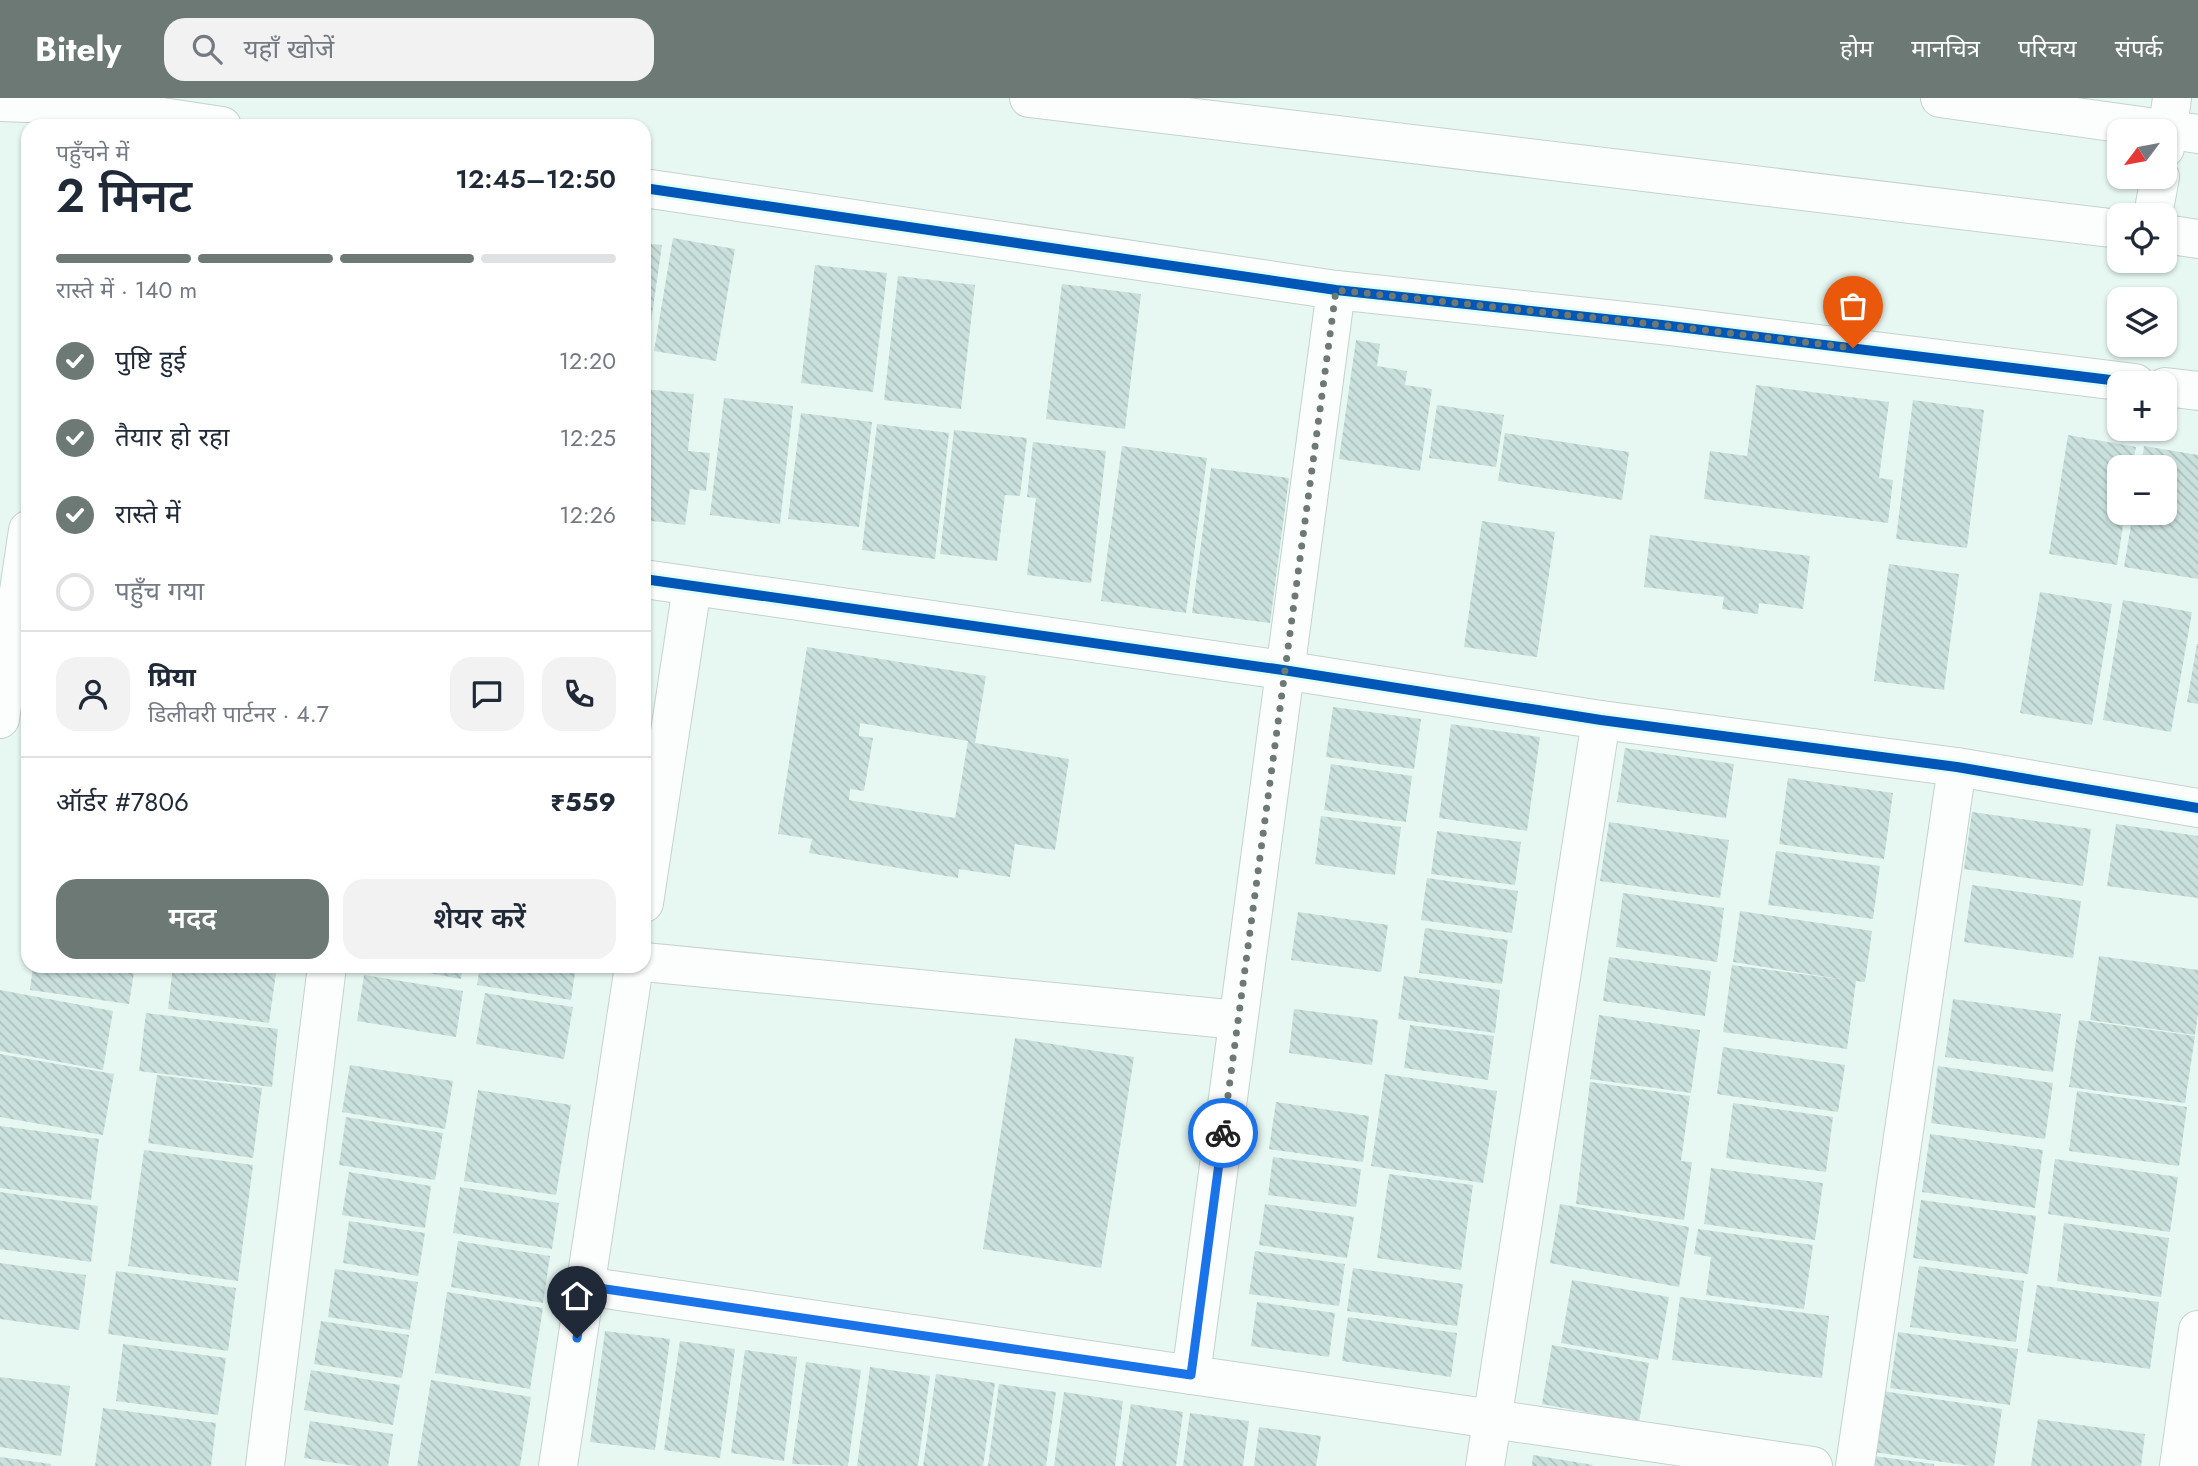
<!DOCTYPE html>
<html lang="hi">
<meta charset="utf-8">
<style>
:root{--surface:#fff;--page:#f2f2f3;--text:#1f2937;--muted:#747a83;--line:#e0e1e3;--accent:#6c7975}
body{margin:0;font-family:Jost,"Noto Sans Devanagari",sans-serif;background:var(--page);color:var(--text);height:100vh;display:flex;flex-direction:column;font-size:26px;white-space:nowrap}
*{box-sizing:border-box;margin:0}
p{font-size:23px;color:var(--muted)}
.icon{flex:none;width:38px;height:38px;fill:none;stroke:currentColor;stroke-width:2;stroke-linecap:round;stroke-linejoin:round}
.map{position:relative;flex:1;overflow:hidden}
.drawer{position:absolute;left:21px;top:21px;width:630px;height:854px;display:flex;flex-direction:column;background:var(--surface);border-radius:21px;box-shadow:0 2px 5px #0004}
.drawer>*{flex:none}
.needle{width:46px;rotate:238deg}
.buttons{position:absolute;left:2107px;top:21px;display:grid;gap:14px}
.buttons a{display:grid;place-items:center;width:70px;height:70px;border-radius:14px;background:var(--surface);box-shadow:0 2px 5px #0004;font-size:35px}
.pin{position:absolute;display:grid;place-items:center;width:60px;height:60px;color:#fff;margin:-72px -30px;border-radius:50% 50% 50% 0;rotate:-45deg;box-shadow:0 0 7px #0007}
.pin .icon{rotate:45deg}
.courier{position:absolute;display:grid;place-items:center;width:70px;height:70px;margin:-35px;border:5px solid #1a73e8;border-radius:50%;background:#fff;color:#222;box-shadow:0 2px 9px #0007}
.headline em{font-style:normal;font-weight:600}
.headline div{display:flex;flex-direction:column-reverse}
.headline{display:flex;align-items:center;justify-content:space-between;height:119px;padding:0 35px}
h1{font-size:46px;font-weight:600;line-height:52px}
.bar{display:grid;grid-template-columns:repeat(4,1fr);gap:10px 7px;align-content:center;height:84px;padding:0 35px}
.bar i{height:9px;border-radius:5px;background:var(--line)}
.bar .current{background:var(--accent)}
.bar p{grid-column:span 4}
.line{display:flex;align-items:center;gap:18px;padding:0 35px;border-top:2px solid var(--line)}
.line div{flex:1}
.round{display:grid;place-items:center;flex:none;width:74px;height:74px;border-radius:21px;background:var(--page)}
ol{padding:0 35px;list-style:none}
li{display:flex;align-items:center;gap:21px;height:77px}
li p{margin-inline-start:auto}
li .icon{padding:7px;border-radius:50%;background:var(--accent);color:#fff;stroke-width:4}
li:last-child{color:var(--muted)}
li i{width:38px;height:38px;border:4px solid var(--line);border-radius:50%}
.action{display:flex;gap:14px;margin-top:auto;padding:14px 35px}
.action a{flex:1;height:80px;border-radius:21px;background:var(--accent);color:#fff;font-size:28px;font-weight:600;line-height:80px;text-align:center}
.action a+a{background:var(--page);color:var(--text)}
header{display:flex;align-items:center;gap:42px;box-sizing:border-box;height:98px;padding:0 35px;background:var(--accent);color:#fff}
header strong{font-size:33px}
nav{display:flex;gap:38px;margin-inline-start:auto;font-size:24px}
.search{width:490px;height:63px;background:var(--page);display:flex;align-items:center;gap:18px;box-sizing:border-box;padding:0 24px;border-radius:21px;color:var(--muted);font-size:26px}
.map>svg:first-child{display:block}
.building{fill:url(#building-back-hatch);fill-rule:evenodd}
.lines{fill:none;stroke-linecap:round;stroke-linejoin:round}
.minor-casing{stroke:#c5d2ce;stroke-width:40}
.tertiary-casing{stroke:#c5d2ce;stroke-width:40}
.minor{stroke:#fbfefd;stroke-width:38}
.tertiary{stroke:#fbfefd;stroke-width:38}
.cycleway-casing{stroke:#e0fff4;stroke-width:15}
.cycleway{stroke:#0057b8;stroke-width:10}
.done{stroke:#6c7975;stroke-width:7;stroke-dasharray:0 12.6}
.route{stroke:#1a73e8;stroke-width:9}
</style>
<header>
<strong>Bitely</strong>
<div class="search"><svg class="icon" aria-label="search" viewBox="0 0 24 24"><circle cx="10" cy="10" r="6"/><path d="M15 15l6 6"/></svg>यहाँ खोजें</div>
<nav><a>होम</a><a>मानचित्र</a><a>परिचय</a><a>संपर्क</a></nav>
</header>
<div class="map">
<svg width="2198" height="1368" viewBox="0 0 2198 1368">
<defs>
<pattern id="building-back-hatch" width="6" height="6" patternUnits="userSpaceOnUse" patternTransform="scale(1.75)"><rect width="6" height="6" fill="#c9e0dc"/><path d="M-1 5l2 2M0 0l6 6M5-1l2 2" fill="none" stroke="#adc1bd"/></pattern>
</defs>
<rect width="100%" height="100%" fill="#e7f8f2"/>
<!-- building -->
<g class="building">
<path d="M673 140 735 151 716 263 654 253Z"/>
<path d="M644 145 662 147 646 259H644Z"/>
<path d="M815 167 887 175 873 294 801 285Z"/>
<path d="M898 178 975 187 961 311 884 302Z"/>
<path d="M1062 186 1141 196 1125 331 1046 321Z"/>
<path d="M1356 242 1380 246 1377 268 1407 273 1405 287 1432 291 1420 373 1339 361Z"/>
<path d="M1756 287 1889 304 1879 380 1893 382 1888 425 1704 401 1710 353 1747 358Z"/>
<path d="M644 291 694 296 688 353 710 355 706 393 690 391 685 427 644 422Z"/>
<path d="M724 300 793 308 780 426 710 417Z"/>
<path d="M1913 302 1984 312 1967 450 1896 441Z"/>
<path d="M1437 307 1504 317 1496 369 1429 360Z"/>
<path d="M801 315 872 324 859 429 788 421Z"/>
<path d="M877 326 949 335 935 461 862 452Z"/>
<path d="M954 332 1027 340 1020 398 1005 397 997 463 940 456Z"/>
<path d="M1505 335 1629 354 1622 402 1498 383Z"/>
<path d="M2068 337 2136 349 2132 369H2119V415H2125L2117 467 2049 456Z"/>
<path d="M1033 344 1106 353 1091 485 1027 477 1036 400 1027 399Z"/>
<path d="M1122 348 1207 360 1186 515 1101 503Z"/>
<path d="M2144 348 2198 357V481L2124 469 2133 415H2165V369H2141Z"/>
<path d="M1211 370 1289 380 1270 525 1192 515Z"/>
<path d="M1482 423 1555 434 1537 559 1464 549Z"/>
<path d="M1650 437 1810 458 1803 511 1759 505 1758 516 1722 511 1724 499 1644 489Z"/>
<path d="M1889 466 1959 476 1944 592 1874 583Z"/>
<path d="M2040 494 2112 506 2092 627 2020 615Z"/>
<path d="M2123 502 2192 514 2171 634 2103 622Z"/>
<path d="M2197 546H2198V606L2187 604Z"/>
<path d="M807 549 986 578 975 645 1069 661 1055 752 1015 746 1010 779 959 771 958 780 809 755 812 741 778 736ZM860 625 968 643 955 720 849 702 850 691 864 693 873 640 859 638Z"/>
<path d="M1333 609 1421 621 1414 671 1326 659Z"/>
<path d="M1451 626 1540 639 1527 733 1439 720Z"/>
<path d="M1625 650 1734 666 1726 720 1617 704Z"/>
<path d="M1331 666 1412 678 1406 724 1324 712Z"/>
<path d="M1788 680 1893 695 1884 761 1779 746Z"/>
<path d="M1972 714 2091 731 2083 788 1964 771Z"/>
<path d="M1321 718 1401 729 1395 777 1315 766Z"/>
<path d="M1609 724 1729 742 1720 800 1600 783Z"/>
<path d="M2116 726 2198 738V800L2107 788Z"/>
<path d="M1437 733 1521 744 1515 787 1431 776Z"/>
<path d="M1776 753 1880 768 1873 821 1768 807Z"/>
<path d="M1427 780 1518 793 1512 835 1421 822Z"/>
<path d="M1972 787 2081 803 2073 860 1964 844Z"/>
<path d="M1623 795 1724 810 1717 864 1616 849Z"/>
<path d="M1740 813 1872 833 1865 884 1856 883 1847 951 1723 934 1732 867 1846 882 1733 864Z"/>
<path d="M1298 814 1388 827 1381 874 1291 862Z"/>
<path d="M1425 830 1508 842 1502 886 1419 875Z"/>
<path d="M2099 858 2198 872V916L2195 937 2090 922Z"/>
<path d="M1609 859 1711 873 1705 918 1603 903Z"/>
<path d="M33 868H135L129 906 30 892Z"/>
<path d="M173 868H277L269 925 168 911Z"/>
<path d="M392 868H463L461 881Z"/>
<path d="M480 868H576L571 902 477 887Z"/>
<path d="M364 877 463 893 456 939 357 923Z"/>
<path d="M1404 878 1500 892 1495 935 1398 921Z"/>
<path d="M0 892 113 913 103 972 0 953Z"/>
<path d="M485 895 573 909 564 961 476 946Z"/>
<path d="M1953 901 2061 916 2053 974 1945 959Z"/>
<path d="M1294 911 1378 922 1372 967 1289 955Z"/>
<path d="M146 915 278 931 272 989 139 973Z"/>
<path d="M1599 917 1700 932 1691 995 1590 981Z"/>
<path d="M2079 922 2195 938 2185 1005 2069 989Z"/>
<path d="M1410 927 1494 938 1488 982 1404 970Z"/>
<path d="M1015 940 1134 959 1101 1170 983 1151Z"/>
<path d="M1723 949 1845 967 1838 1014 1717 996Z"/>
<path d="M0 956 114 976 103 1037 0 1019Z"/>
<path d="M350 967 453 983 445 1031 342 1014Z"/>
<path d="M1938 968 2053 985 2045 1041 1931 1025Z"/>
<path d="M1385 976 1497 993 1483 1085 1371 1068Z"/>
<path d="M157 977 262 990 253 1060 148 1045Z"/>
<path d="M1590 984 1690 998 1681 1063 1692 1064 1684 1122 1576 1106Z"/>
<path d="M478 992 571 1007 556 1097 464 1083Z"/>
<path d="M2077 993 2187 1009 2179 1068 2069 1053Z"/>
<path d="M1276 1004 1369 1018 1363 1064 1269 1051Z"/>
<path d="M1733 1005 1833 1019 1826 1074 1726 1060Z"/>
<path d="M346 1019 443 1035 435 1082 339 1067Z"/>
<path d="M0 1028 99 1041 91 1102 0 1090Z"/>
<path d="M1930 1036 2043 1052 2035 1110 1922 1094Z"/>
<path d="M144 1052 253 1067 238 1183 128 1168Z"/>
<path d="M1273 1059 1361 1071 1356 1109 1268 1097Z"/>
<path d="M2055 1061 2178 1079 2170 1134 2048 1116Z"/>
<path d="M1711 1070 1823 1085 1815 1142 1704 1126Z"/>
<path d="M349 1074 431 1088 425 1130 342 1117Z"/>
<path d="M1389 1076 1473 1087 1461 1172 1377 1160Z"/>
<path d="M460 1089 559 1105 552 1151 453 1135Z"/>
<path d="M0 1094 98 1108 91 1164 0 1151Z"/>
<path d="M1921 1102 2036 1118 2028 1176 1913 1160Z"/>
<path d="M1265 1106 1354 1119 1347 1160 1259 1147Z"/>
<path d="M1560 1106 1689 1129 1679 1189 1550 1165Z"/>
<path d="M349 1123 425 1135 418 1178 343 1165Z"/>
<path d="M2064 1125 2169 1140 2161 1199 2057 1183Z"/>
<path d="M1698 1131 1813 1147 1804 1211 1706 1197 1711 1159 1694 1156Z"/>
<path d="M458 1143 550 1158 543 1205 451 1189Z"/>
<path d="M1255 1153 1345 1166 1339 1208 1249 1196Z"/>
<path d="M0 1165 86 1177 79 1232 0 1221Z"/>
<path d="M1919 1168 2024 1183 2016 1244 1910 1229Z"/>
<path d="M1353 1170 1463 1186 1457 1228 1347 1213Z"/>
<path d="M335 1171 418 1184 410 1232 328 1219Z"/>
<path d="M116 1173 236 1190 228 1253 108 1236Z"/>
<path d="M1572 1182 1669 1199 1658 1262 1561 1245Z"/>
<path d="M2037 1187 2159 1204 2150 1271 2027 1254Z"/>
<path d="M447 1194 543 1210 530 1291 435 1275Z"/>
<path d="M1680 1199 1829 1218 1822 1280 1672 1262Z"/>
<path d="M1257 1204 1335 1215 1329 1259 1251 1248Z"/>
<path d="M1348 1219 1457 1235 1451 1279 1342 1263Z"/>
<path d="M321 1223 409 1237 402 1280 314 1266Z"/>
<path d="M605 1233 670 1241 655 1352 590 1344Z"/>
<path d="M1898 1234 2018 1251 2010 1307 1890 1290Z"/>
<path d="M680 1243 735 1251 720 1360 664 1352Z"/>
<path d="M123 1246 226 1260 218 1317 116 1303Z"/>
<path d="M1552 1247 1649 1265 1639 1324 1542 1306Z"/>
<path d="M745 1252 797 1259 784 1363 731 1355Z"/>
<path d="M806 1264 861 1272 848 1368 792 1366Z"/>
<path d="M870 1269 930 1278 918 1368H857Z"/>
<path d="M311 1272 400 1287 393 1327 304 1312Z"/>
<path d="M936 1276 995 1285 983 1368H923Z"/>
<path d="M0 1279 70 1288 61 1358 0 1349Z"/>
<path d="M431 1282 531 1299 520 1368H417Z"/>
<path d="M999 1286 1056 1294 1046 1368H988Z"/>
<path d="M1882 1293 2002 1311 1994 1368H1971L1873 1354Z"/>
<path d="M1064 1294 1123 1303 1115 1368H1054Z"/>
<path d="M1131 1306 1183 1314 1176 1368H1122Z"/>
<path d="M103 1310 216 1325 211 1368H95Z"/>
<path d="M1190 1315 1249 1323 1243 1368H1183Z"/>
<path d="M2038 1321 2145 1336 2141 1368H2031Z"/>
<path d="M310 1323 393 1336 388 1368H355L304 1360Z"/>
<path d="M1259 1329 1321 1338 1316 1368H1254Z"/>
<path d="M1533 1357 1593 1367 1592 1368H1532Z"/>
<path d="M1874 1358 1934 1366V1368H1872Z"/>
<path d="M0 1359 51 1366V1368H0Z"/>
</g>
<g class="lines">
<defs>
<g id="minor">
<path d="M1940 0 2198 36"/>
<path d="M0 4 82 7 222 28"/>
<path d="M644 90 1336 192 1662 227 2135 285"/>
<path d="M2165 289 2198 293"/>
<path d="M644 481 1283 572 1601 622 1957 669 2198 710"/>
<path d="M0 621 28 432"/>
<path d="M644 805 692 489"/>
<path d="M644 864 1238 922"/>
<path d="M585 1188 1813 1368"/>
<path d="M1191 1277 1336 192"/>
<path d="M265 1368 327 868"/>
<path d="M558 1368 634 868"/>
<path d="M1485 1368 1601 622"/>
<path d="M1855 1368 1957 669"/>
<path d="M2179 1368 2198 1232"/>
</g>
<g id="tertiary">
<path d="M1029 0 2119 131"/>
<path d="M2165 50 2172 0"/>
<path d="M2153 117 2160 79"/>
<path d="M2165 136 2198 141"/>
</g>
</defs>
<!-- minor casing -->
<use href="#minor" class="minor-casing"/>
<!-- tertiary casing -->
<use href="#tertiary" class="tertiary-casing"/>
<!-- minor -->
<use href="#minor" class="minor"/>
<!-- tertiary -->
<use href="#tertiary" class="tertiary"/>
<defs>
<g id="cycleway">
<path d="M644 90 1336 192 1662 227 2135 285"/>
<path d="M644 481 1283 572 1601 622 1957 669 2198 710"/>
</g>
</defs>
<!-- cycleway casing -->
<use href="#cycleway" class="cycleway-casing"/>
<!-- cycleway -->
<use href="#cycleway" class="cycleway"/>
</g>
<g class="lines">
<!-- done -->
<path class="done" d="M1223 1035 1336 192 1662 227 1853 250"/>
<!-- route -->
<path class="route" d="M577 1240 585 1188 1191 1277 1223 1035"/>
</g>
</svg>
<div class="buttons">
<a><svg class="needle" viewBox="-14 -14 28 28"><path d="M0-13l5 13h-10z" fill="#e53935"/><path d="M0 13l5-13h-10z" fill="#747a83"/></svg></a>
<a><svg class="icon" aria-label="locate" viewBox="0 0 24 24"><circle cx="12" cy="12" r="6"/><path d="M12 2v4M12 18v4M2 12h4M18 12h4"/></svg></a>
<a><svg class="icon" aria-label="layers" viewBox="0 0 24 24"><path d="M12 4l9 5-9 5-9-5zM3 14l9 5 9-5"/></svg></a>
<a>+</a>
<a>−</a>
</div>
<div class="pin" style="left:1853px;top:250px;background:#ea580c"><svg class="icon" aria-label="bag" viewBox="0 0 24 24"><path d="M5 8h14l-1 12H6zM9 8a3 3 0 0 1 6 0"/></svg></div>
<div class="pin" style="left:577px;top:1240px;background:#1f2937"><svg class="icon" aria-label="home" viewBox="0 0 24 24"><path d="M3 11l9-7 9 7M6 9v11h12V9"/></svg></div>
<div class="courier" style="left:1223px;top:1035px"><svg class="icon" aria-label="bike" viewBox="0 0 24 24"><circle cx="6" cy="16" r="4"/><circle cx="18" cy="16" r="4"/><path d="M6 16l4-8h5l3 8M10 8l3 8H6M13 5h3"/></svg></div>
<section class="drawer">
<div class="headline"><div><h1>2 मिनट</h1><p>पहुँचने में</p></div><em>12:45–12:50</em></div>
<div class="bar"><i class="current"></i><i class="current"></i><i class="current"></i><i></i><p>रास्ते में · 140 m</p></div>
<ol>
<li><svg class="icon" aria-label="check" viewBox="0 0 24 24"><path d="M5 12l5 5 9-10"/></svg>पुष्टि हुई<p>12:20</p></li>
<li><svg class="icon" aria-label="check" viewBox="0 0 24 24"><path d="M5 12l5 5 9-10"/></svg>तैयार हो रहा<p>12:25</p></li>
<li><svg class="icon" aria-label="check" viewBox="0 0 24 24"><path d="M5 12l5 5 9-10"/></svg>रास्ते में<p>12:26</p></li>
<li><i></i>पहुँच गया</li>
</ol>
<div class="line" style="height:126px"><a class="round"><svg class="icon" aria-label="person" viewBox="0 0 24 24"><circle cx="12" cy="8" r="4"/><path d="M4 21q1-7 8-7t8 7"/></svg></a><div><b>प्रिया</b><p>डिलीवरी पार्टनर · 4.7</p></div><a class="round"><svg class="icon" aria-label="chat" viewBox="0 0 24 24"><path d="M4 5h16v11H9l-5 4z"/></svg></a><a class="round"><svg class="icon" aria-label="phone" viewBox="0 0 24 24"><path d="M5 4h4l2 5-3 2q2 4 5 5l2-3 5 2v4C11 20 4 13 5 4z"/></svg></a></div>
<div class="line" style="height:91px"><div>ऑर्डर #7806</div><b>₹559</b></div>
<div class="action"><a>मदद</a><a>शेयर करें</a></div>
</section>
</div>
